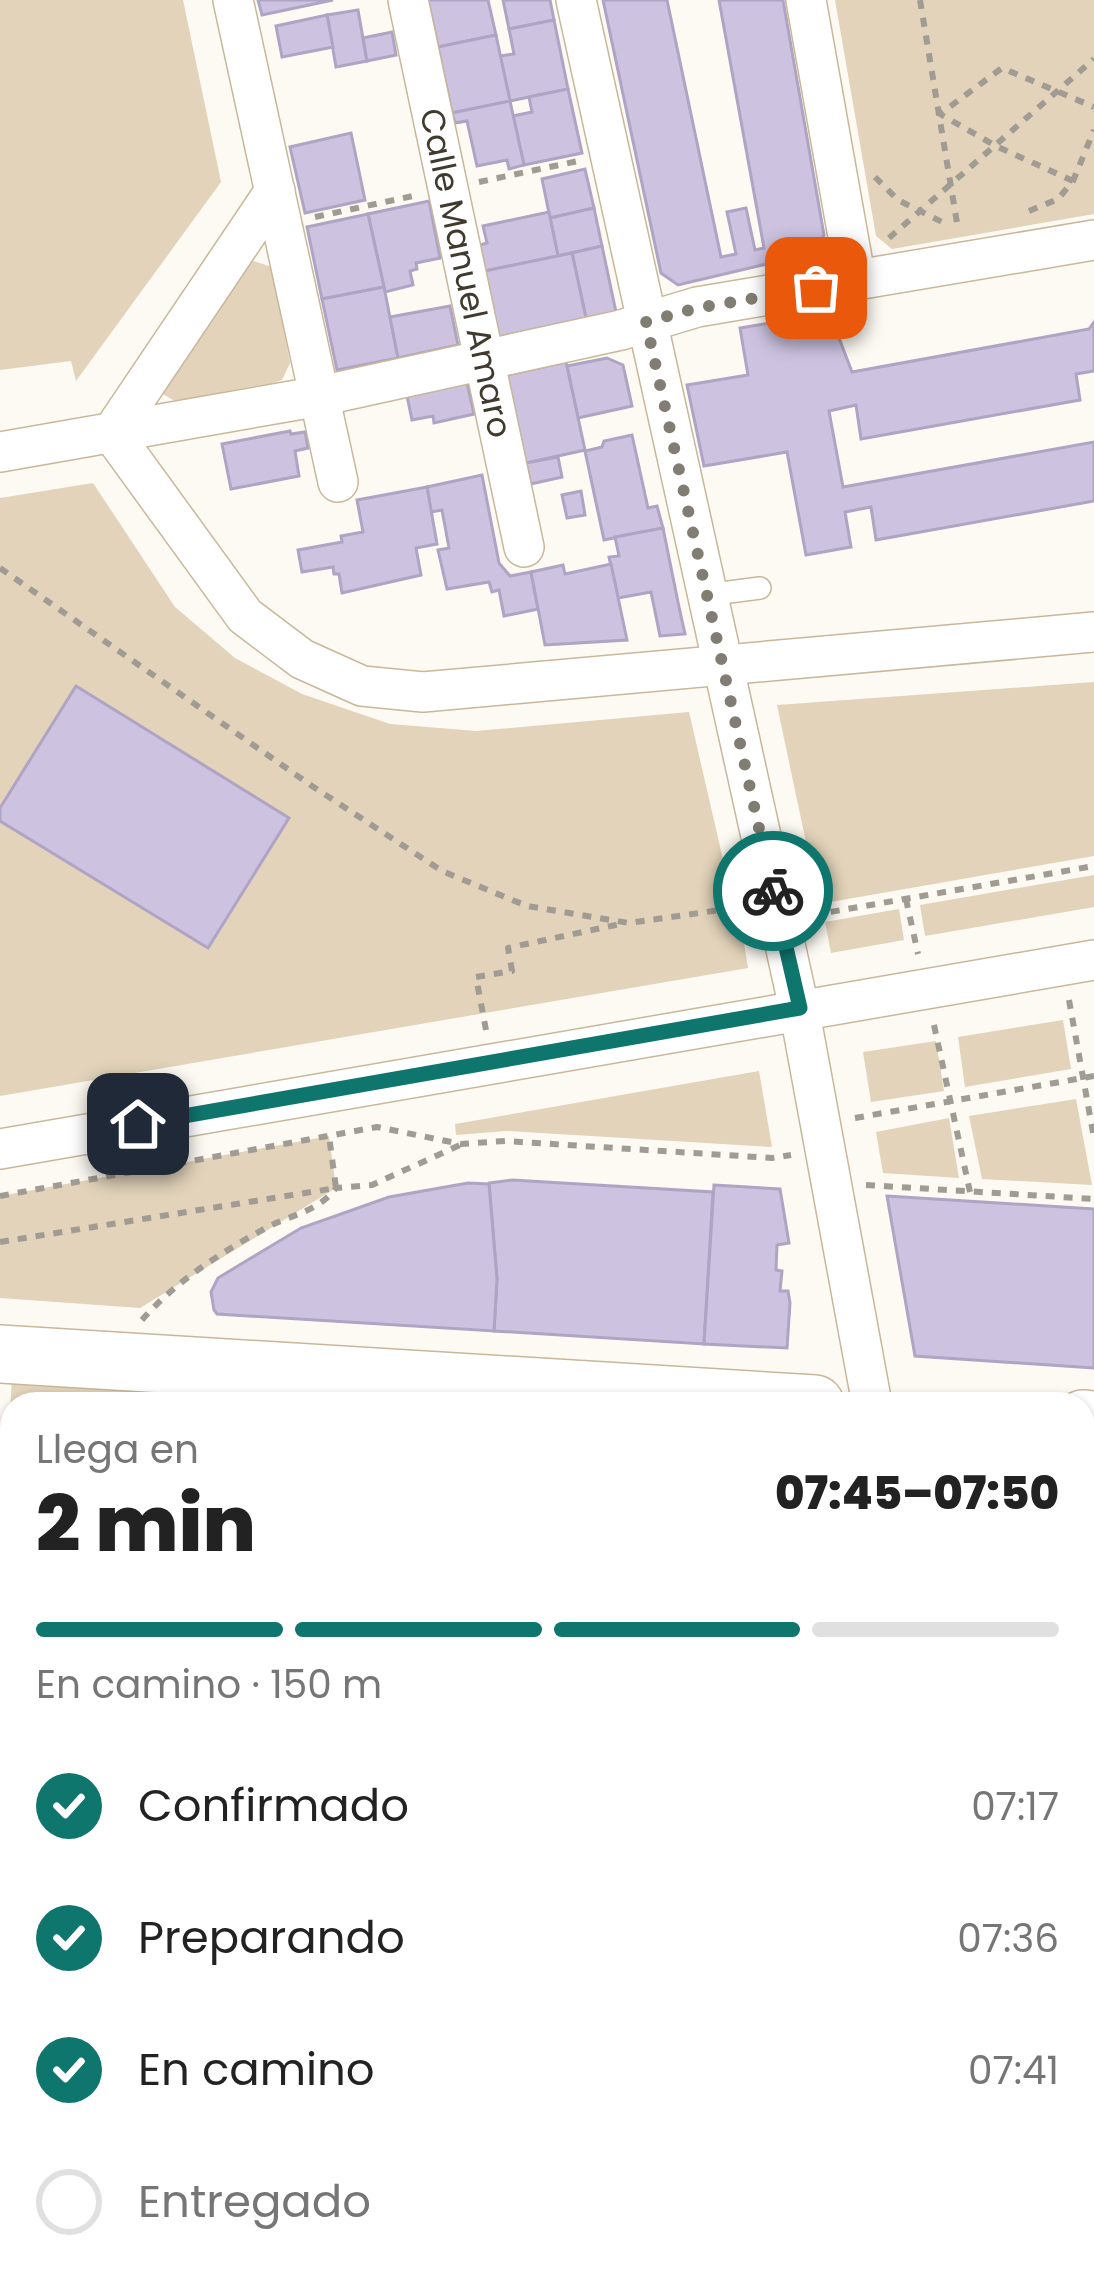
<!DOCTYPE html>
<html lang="es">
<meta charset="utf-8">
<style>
:root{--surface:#fff;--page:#f2f2f2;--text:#222;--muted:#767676;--line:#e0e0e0;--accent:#0f766e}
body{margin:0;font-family:Poppins,sans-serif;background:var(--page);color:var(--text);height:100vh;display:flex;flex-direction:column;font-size:45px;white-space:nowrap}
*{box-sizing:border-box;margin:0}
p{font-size:39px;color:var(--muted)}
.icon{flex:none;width:66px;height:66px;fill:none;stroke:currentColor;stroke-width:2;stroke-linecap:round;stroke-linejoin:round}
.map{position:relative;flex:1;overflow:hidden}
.sheet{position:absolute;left:0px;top:1392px;width:1095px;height:903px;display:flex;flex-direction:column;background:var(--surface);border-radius:36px 36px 0 0;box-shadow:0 3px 9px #0004}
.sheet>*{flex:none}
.pin{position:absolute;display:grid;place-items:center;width:102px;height:102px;color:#fff;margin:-51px;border-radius:24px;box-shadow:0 6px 18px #0006}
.courier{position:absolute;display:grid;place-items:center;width:120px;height:120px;margin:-60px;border:9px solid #0f766e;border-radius:50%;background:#fff;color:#222;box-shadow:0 3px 15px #0007}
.overview em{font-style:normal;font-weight:800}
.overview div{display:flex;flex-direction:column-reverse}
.overview{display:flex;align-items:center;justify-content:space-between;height:204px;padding:0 36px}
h1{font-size:78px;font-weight:800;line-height:90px}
.bar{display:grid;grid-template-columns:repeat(4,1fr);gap:18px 12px;align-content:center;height:144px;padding:0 36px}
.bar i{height:15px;border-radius:9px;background:var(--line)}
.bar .selected{background:var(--accent)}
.bar p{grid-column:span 4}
ol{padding:0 36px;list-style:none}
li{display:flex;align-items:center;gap:36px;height:132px}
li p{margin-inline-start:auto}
li .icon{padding:12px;border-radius:50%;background:var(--accent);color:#fff;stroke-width:4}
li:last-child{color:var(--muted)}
li i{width:66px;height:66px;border:6px solid var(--line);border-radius:50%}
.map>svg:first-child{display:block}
.green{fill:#e2d3ba}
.building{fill:#cdc3e1;stroke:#afa4c3;stroke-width:3}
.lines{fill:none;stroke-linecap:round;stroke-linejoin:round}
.service-casing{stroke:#c8b79a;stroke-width:24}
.minor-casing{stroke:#c8b79a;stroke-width:42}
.secondary-casing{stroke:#c8b79a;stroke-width:60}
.primary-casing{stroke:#9a5565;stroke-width:66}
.path{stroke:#a19c93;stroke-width:6;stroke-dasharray:9 9;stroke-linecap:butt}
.service{stroke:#fff;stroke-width:21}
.minor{stroke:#fff;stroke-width:39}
.secondary{stroke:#fff;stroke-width:57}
.primary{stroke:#e0a2b5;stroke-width:63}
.done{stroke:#827d72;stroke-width:12;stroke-dasharray:0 21.6}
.route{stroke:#0f766e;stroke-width:15}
.labels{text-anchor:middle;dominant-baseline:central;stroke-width:12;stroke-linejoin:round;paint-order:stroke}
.street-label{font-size:33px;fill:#40392d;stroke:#fff}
</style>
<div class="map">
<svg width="1094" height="2294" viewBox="0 0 1094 2294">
<rect width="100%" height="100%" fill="#fdfaf3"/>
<!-- green -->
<g class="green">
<path d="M0 0H183L221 182 76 381 71 361 0 370Z"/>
<path d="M835 0H1094V214L892 249 876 236Z"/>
<path d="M253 261 272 267 290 363 282 380 273 383 175 401 161 393Z"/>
<path d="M93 483 175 607 235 658 302 694 390 724 476 731 689 712 734 907 739 912 748 968 0 1096V498Z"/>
<path d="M1094 682V856L819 904 777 705Z"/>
<path d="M1094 875V907L925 936 920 905Z"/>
<path d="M899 909 904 940 831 953 825 922Z"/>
<path d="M1063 1020 1071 1069 965 1087 958 1037Z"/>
<path d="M936 1041 944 1091 871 1102 863 1052Z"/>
<path d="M759 1071 772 1147 506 1131 456 1135 455 1124Z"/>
<path d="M1076 1099 1092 1185 982 1179 969 1116Z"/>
<path d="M949 1118 959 1178 883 1173 876 1132Z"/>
<path d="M329 1136 336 1188 140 1308 0 1298V1196Z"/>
<path d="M12 1380 406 1404H12V1440H8Z"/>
<path d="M0 1521 12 1522V1881L0 1849Z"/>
<path d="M0 2217 12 2248V2283H25L29 2294H0Z"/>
</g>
<!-- building -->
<g class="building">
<path d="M258 0H333L262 15Z"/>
<path d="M428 0H488L496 35 438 47Z"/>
<path d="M503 0H550L554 20 509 29Z"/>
<path d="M603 0H667L721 257 736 254 727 212 746 208 755 250 764 248 719 0H783L824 235 813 253 678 285 661 273Z"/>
<path d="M358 10 367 61 336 67 327 15Z"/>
<path d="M327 15 333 47 282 57 276 26Z"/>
<path d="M554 20 568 89 510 101 500 56 514 54 509 29Z"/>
<path d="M392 32 396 55 367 61 363 38Z"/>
<path d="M496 35 510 101 452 113 438 47Z"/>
<path d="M568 89 582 153 524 165 513 116 532 112 529 97Z"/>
<path d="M510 101 524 165 509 169 507 160 477 166 467 121 455 123 452 113Z"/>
<path d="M351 133 365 200 305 213 290 147Z"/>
<path d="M585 169 594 208 550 218 542 179Z"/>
<path d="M429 201 440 258 416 263 417 269 410 271 413 285 385 292 368 214Z"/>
<path d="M594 208 602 246 558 256 550 218Z"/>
<path d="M549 212 558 256 485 271 480 245 487 243 483 226Z"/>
<path d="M368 214 384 287 322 299 307 227Z"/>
<path d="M602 246 616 312 586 318 572 253Z"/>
<path d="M572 253 586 318 499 337 485 271Z"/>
<path d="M384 287 398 358 337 370 322 299Z"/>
<path d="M450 306 458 345 398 358 390 317Z"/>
<path d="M817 315 839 338 852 372 1089 329 1094 322V371L1076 374 1080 400 861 439 856 405 829 411 843 487 1094 442V501L876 540 871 507 845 512 851 547 806 555 787 452 704 466 687 385 748 375 740 328Z"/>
<path d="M607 358 623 365 632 406 578 418 567 366Z"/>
<path d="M566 362 585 450 526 463 507 375Z"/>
<path d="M467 383 474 414 434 423 433 416 412 420 407 396Z"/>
<path d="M290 431 291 434 305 432 306 437 308 448 295 451 299 476 231 489 222 444Z"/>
<path d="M632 435 648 508 657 506 663 528 604 540 585 451 602 447 604 441Z"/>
<path d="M558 457 562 477 531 484 526 463Z"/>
<path d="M482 475 499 563 510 576 531 572 538 609 504 616 499 590 492 592 489 582 447 589 438 550 449 548 442 510 431 512 427 487Z"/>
<path d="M427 487 437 544 416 548 421 575 342 593 339 574H334L333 567 302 572 298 550 342 542 341 536 363 532 357 500Z"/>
<path d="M581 491 585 515 567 518 562 495Z"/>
<path d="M663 528 679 607 685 634 660 636 651 592 618 598 609 557 619 556 615 537Z"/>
<path d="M611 564 627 640 545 645 531 572 563 565 565 574Z"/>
<path d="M76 686 289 818 208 948 0 821V808Z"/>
<path d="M512 1180 713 1192 704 1344 494 1331 497 1279 489 1183Z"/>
<path d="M468 1183 489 1184 497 1279 494 1331 217 1314 214 1310 211 1292 218 1278 301 1228 389 1197Z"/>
<path d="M714 1185 780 1189 789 1243 777 1245 776 1270 782 1271 780 1291H788L790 1303 787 1348 704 1344Z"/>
<path d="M887 1196 1094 1209V1368L915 1356Z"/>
<path d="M1094 1629V2008L1083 2009V1631Z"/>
<path d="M524 2283H706L708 2294H526Z"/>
<path d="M706 2283H968L970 2294H708Z"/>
</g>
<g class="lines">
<defs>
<g id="service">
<path d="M706 595 760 588"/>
<path d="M1083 2201 1094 2203"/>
</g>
<g id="minor">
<path d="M233 0 338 482"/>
<path d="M408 0 524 547"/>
<path d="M576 0 799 1008 872 1404"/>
<path d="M806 0 856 281"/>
<path d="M112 433 245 616 302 659 362 686 423 692 1094 632"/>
<path d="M112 433 275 191"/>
<path d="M0 452 320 396 621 330 697 307 1094 240"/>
<path d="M0 1149 1094 960"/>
<path d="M0 2001 12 2032"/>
<path d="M1083 2134 1094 2132"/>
<path d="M108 2283 112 2294"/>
<path d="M1023 2283 1025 2294"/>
<path d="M146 2294 207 2283"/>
</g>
<g id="secondary">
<path d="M0 1354 815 1404"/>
<path d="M1083 1419 1094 1420"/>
<path d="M0 1463 12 1464"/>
<path d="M1083 1526H1094"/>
</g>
<g id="primary">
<path d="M0 2106 12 2140"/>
<path d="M64 2283 67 2294"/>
</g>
</defs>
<!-- service casing -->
<use href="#service" class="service-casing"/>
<!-- minor casing -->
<use href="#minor" class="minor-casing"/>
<!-- secondary casing -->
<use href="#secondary" class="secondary-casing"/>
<!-- primary casing -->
<use href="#primary" class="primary-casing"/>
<!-- path -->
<g class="path">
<path d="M920 0 958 229"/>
<path d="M875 177 898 200 948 225"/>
<path d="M1073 181 996 146 940 114 1002 68 1094 107"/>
<path d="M479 182 578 161"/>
<path d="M1029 211 1058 199 1073 181 1094 130"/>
<path d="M315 217 413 196"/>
<path d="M889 238 1094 59"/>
<path d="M0 568 312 786 442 871 527 906 629 923 734 908 738 910"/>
<path d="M906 899 918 954"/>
<path d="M813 915 1094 866"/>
<path d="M1069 1000 1094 1138"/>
<path d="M934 1025 970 1192"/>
<path d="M486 1030 476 977 512 971 508 948 620 924"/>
<path d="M855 1118 1094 1076"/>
<path d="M866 1185 1094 1199"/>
<path d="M0 1196 377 1127 461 1144 505 1141 772 1158 791 1155"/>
<path d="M0 1242 336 1188 329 1136"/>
<path d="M142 1320C175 1282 220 1253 264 1229 291 1214 317 1213 336 1188L372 1185 460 1145"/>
<path d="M0 1925 12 1956"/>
<path d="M497 2283 499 2294"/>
</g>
<!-- service -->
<use href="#service" class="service"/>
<!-- minor -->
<use href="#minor" class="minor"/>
<!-- secondary -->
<use href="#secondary" class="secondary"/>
<!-- primary -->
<use href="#primary" class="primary"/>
</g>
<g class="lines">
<!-- done -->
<path class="done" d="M773 891 646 322 697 308 816 288"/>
<!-- route -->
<path class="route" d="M138 1124 800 1008 773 891"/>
</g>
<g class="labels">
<!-- street labels -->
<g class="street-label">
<text transform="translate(466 273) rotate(78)">Calle Manuel Amaro</text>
</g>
</g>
</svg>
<div class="pin" style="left:816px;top:288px;background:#ea580c"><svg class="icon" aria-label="bag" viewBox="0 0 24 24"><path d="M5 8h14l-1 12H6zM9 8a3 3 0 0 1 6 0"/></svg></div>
<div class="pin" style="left:138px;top:1124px;background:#1f2937"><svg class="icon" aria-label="home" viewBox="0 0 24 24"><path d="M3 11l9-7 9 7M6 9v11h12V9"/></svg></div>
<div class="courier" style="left:773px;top:891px"><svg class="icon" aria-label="bike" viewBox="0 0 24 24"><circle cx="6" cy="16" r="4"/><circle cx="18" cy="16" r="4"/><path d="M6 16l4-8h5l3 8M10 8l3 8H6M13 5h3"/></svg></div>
<section class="sheet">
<div class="overview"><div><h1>2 min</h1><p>Llega en</p></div><em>07:45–07:50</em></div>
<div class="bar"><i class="selected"></i><i class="selected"></i><i class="selected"></i><i></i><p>En camino · 150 m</p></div>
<ol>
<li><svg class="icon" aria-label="check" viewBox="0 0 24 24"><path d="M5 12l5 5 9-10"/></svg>Confirmado<p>07:17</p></li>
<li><svg class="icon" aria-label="check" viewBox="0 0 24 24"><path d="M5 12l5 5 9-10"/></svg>Preparando<p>07:36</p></li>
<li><svg class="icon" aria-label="check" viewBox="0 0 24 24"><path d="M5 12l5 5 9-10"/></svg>En camino<p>07:41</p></li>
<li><i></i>Entregado</li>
</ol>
</section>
</div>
